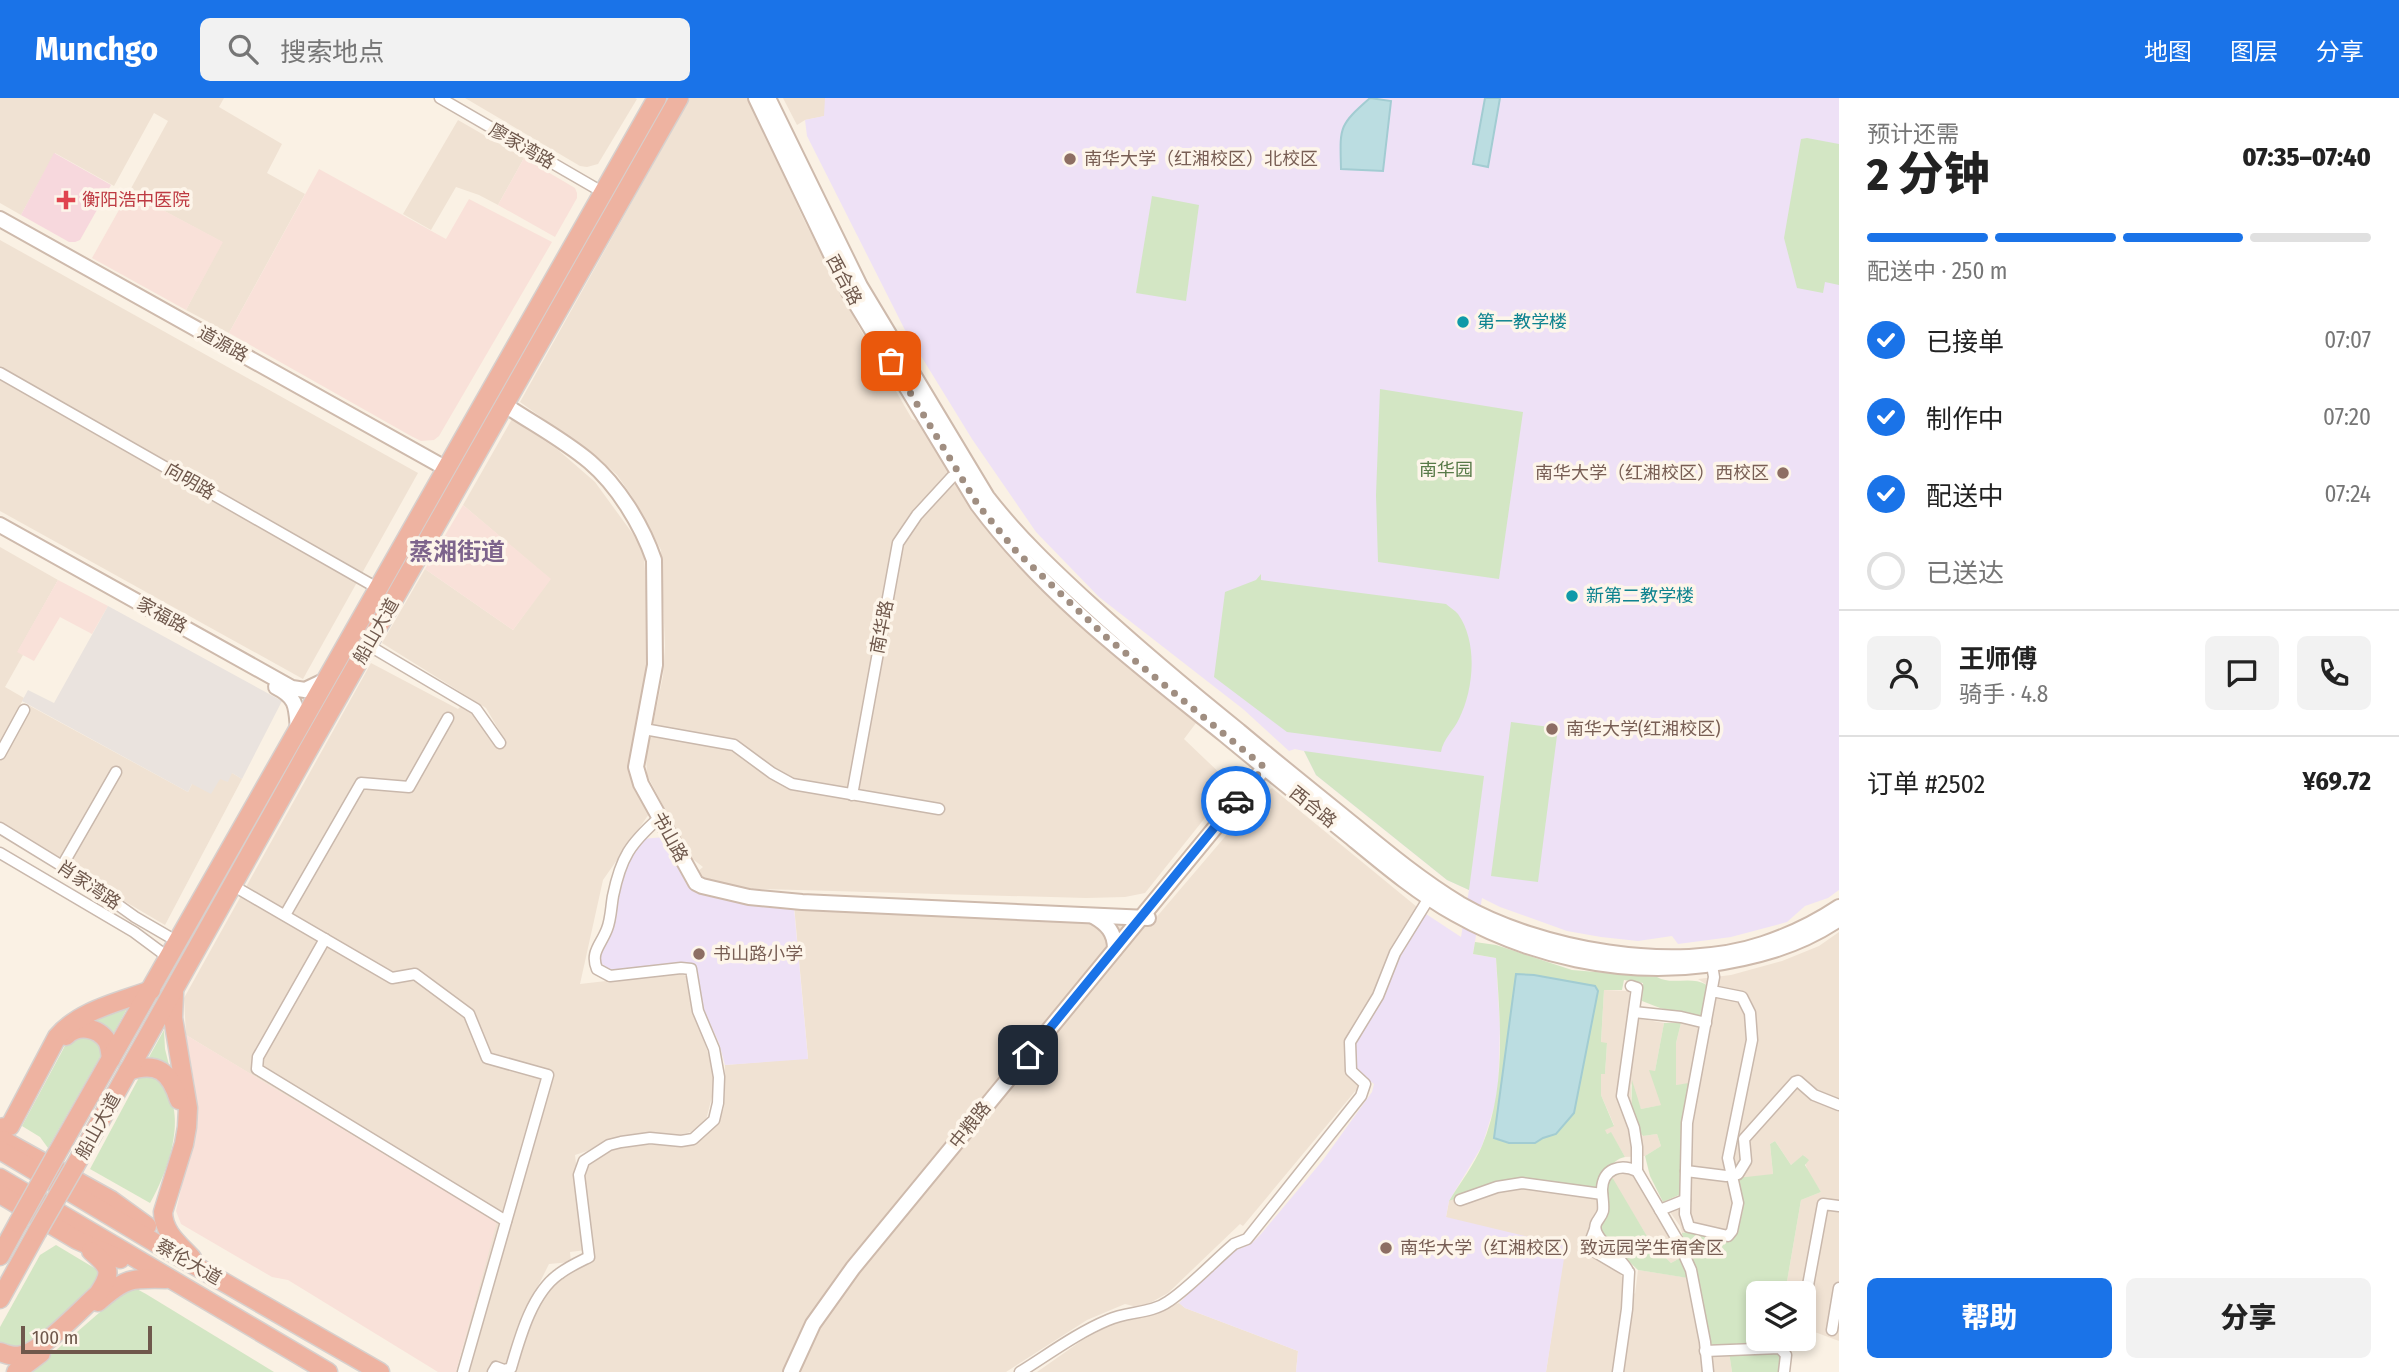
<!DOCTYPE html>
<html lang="zh">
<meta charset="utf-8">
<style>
:root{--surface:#fff;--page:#f2f2f2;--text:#222;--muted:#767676;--line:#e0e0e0;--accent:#1a73e8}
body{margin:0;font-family:"Fira Sans Condensed","Noto Sans SC",sans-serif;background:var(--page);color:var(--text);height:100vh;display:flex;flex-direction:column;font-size:26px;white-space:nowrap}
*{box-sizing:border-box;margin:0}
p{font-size:23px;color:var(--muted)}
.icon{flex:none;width:38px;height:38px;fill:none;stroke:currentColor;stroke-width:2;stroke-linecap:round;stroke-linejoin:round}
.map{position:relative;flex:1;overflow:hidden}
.sheet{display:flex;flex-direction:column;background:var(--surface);width:560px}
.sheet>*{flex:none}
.fabs{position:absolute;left:1746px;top:1183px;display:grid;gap:14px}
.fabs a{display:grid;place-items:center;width:70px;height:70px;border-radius:10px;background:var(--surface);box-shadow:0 4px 10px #0003;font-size:35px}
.scale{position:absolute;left:21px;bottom:18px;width:131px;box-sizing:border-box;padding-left:7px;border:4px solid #6f584c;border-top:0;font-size:19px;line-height:24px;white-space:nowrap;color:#6f584c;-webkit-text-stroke:5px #fdf5ea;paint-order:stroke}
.pin{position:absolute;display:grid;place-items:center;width:60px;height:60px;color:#fff;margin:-30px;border-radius:14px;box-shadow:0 4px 10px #0006}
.courier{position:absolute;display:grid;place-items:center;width:70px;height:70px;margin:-35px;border:5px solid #1a73e8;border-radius:50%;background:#fff;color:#222;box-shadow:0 2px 9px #0007}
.overview em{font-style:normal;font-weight:800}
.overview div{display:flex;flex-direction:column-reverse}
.overview{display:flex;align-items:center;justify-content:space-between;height:119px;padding:0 28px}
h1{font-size:46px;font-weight:800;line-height:52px}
.bar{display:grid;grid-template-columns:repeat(4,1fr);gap:10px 7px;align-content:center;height:84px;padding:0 28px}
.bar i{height:9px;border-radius:5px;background:var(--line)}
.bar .active{background:var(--accent)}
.bar p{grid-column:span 4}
.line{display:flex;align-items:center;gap:18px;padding:0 28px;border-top:2px solid var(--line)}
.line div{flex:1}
.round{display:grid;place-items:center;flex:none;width:74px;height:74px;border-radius:10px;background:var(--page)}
ol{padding:0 28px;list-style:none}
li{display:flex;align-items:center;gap:21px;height:77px}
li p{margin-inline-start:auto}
li .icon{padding:7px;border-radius:50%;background:var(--accent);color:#fff;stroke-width:4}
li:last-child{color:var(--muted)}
li i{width:38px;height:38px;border:4px solid var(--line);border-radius:50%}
.action{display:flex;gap:14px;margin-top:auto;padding:14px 28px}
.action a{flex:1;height:80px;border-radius:10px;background:var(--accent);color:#fff;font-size:28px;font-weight:800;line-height:80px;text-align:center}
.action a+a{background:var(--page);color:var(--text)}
header{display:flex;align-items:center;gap:42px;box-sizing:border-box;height:98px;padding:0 35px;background:var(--accent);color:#fff}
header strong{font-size:33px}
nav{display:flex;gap:38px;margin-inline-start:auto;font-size:24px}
.search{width:490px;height:63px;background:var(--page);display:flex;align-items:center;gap:18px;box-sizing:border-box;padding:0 24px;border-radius:10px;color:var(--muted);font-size:26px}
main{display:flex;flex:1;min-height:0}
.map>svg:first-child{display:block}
.residential{fill:#f0e2d3}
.commercial{fill:#f9e1d9}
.industrial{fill:#eae3de}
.education{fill:#eee1f6}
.medical{fill:#f7d8dd}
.green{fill:#d3e6c4}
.water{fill:#bbdde1;stroke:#a2ccd2;stroke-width:2}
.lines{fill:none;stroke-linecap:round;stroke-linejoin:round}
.street-casing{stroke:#c9b8ac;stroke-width:13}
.secondary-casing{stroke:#cebaac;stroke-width:18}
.highway-casing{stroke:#d7d0cd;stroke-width:21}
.street{stroke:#fff;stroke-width:10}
.secondary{stroke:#fff;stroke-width:14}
.highway{stroke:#eeb3a1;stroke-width:18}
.highway-bridge-casing{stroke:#d7d0cd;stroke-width:21;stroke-linecap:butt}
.highway-bridge{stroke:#eeb3a1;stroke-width:18}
.done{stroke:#a08e81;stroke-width:7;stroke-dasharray:0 12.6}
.route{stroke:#1a73e8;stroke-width:9}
.education-dot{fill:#8d6e63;stroke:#fdf5ea;stroke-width:2.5}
.health-dot{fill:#e0444e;stroke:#fdf5ea;stroke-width:2.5}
.culture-dot{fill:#0f9aa8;stroke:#fdf5ea;stroke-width:2.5}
.labels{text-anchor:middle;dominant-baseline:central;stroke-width:7;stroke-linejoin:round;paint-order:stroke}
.street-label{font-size:18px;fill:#6f584c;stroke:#fdf5ea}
.education-label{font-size:18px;fill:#785e54;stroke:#fdf5ea;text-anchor:start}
.health-label{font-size:18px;fill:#be3a42;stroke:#fdf5ea;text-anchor:start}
.culture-label{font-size:18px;fill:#0d838f;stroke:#fdf5ea;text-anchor:start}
.park-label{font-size:18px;fill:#587a48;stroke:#fdf5ea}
.district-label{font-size:24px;font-weight:bold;fill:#7d648c;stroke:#fdf5ea}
</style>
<header>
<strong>Munchgo</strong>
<div class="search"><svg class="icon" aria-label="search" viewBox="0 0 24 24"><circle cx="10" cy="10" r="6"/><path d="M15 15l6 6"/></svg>搜索地点</div>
<nav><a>地图</a><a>图层</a><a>分享</a></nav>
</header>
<main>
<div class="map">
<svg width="1839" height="1274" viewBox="0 0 1839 1274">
<rect width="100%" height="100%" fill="#faf1e4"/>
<!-- residential -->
<g class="residential">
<path d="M0 0H224L219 9 282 46 267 75 305 96 229 235 186 212 222 144 129 94 168 23 154 15 114 88 55 55 21 117 0 105Z"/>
<path d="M465 0H635L637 1 598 66 587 69 580 68Z"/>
<path d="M690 0H748L804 122 859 229 912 321 919 324 934 351 985 426 1102 545 1196 625 1184 641 1229 684 1228 691 1145 795 1125 799 1086 800 759 791 741 790 700 779 697 774 703 769 690 759 647 677 646 659 663 578 665 548 661 452 631 397 617 377 601 362 520 304Z"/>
<path d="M783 0H825V18L805 22 797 27Z"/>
<path d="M458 22 524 60 498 107 479 97 456 89 431 132 403 116Z"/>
<path d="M0 142 418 375 303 581 0 413Z"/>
<path d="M512 321 557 351 595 384 638 443 644 459 649 531 648 572 631 668 634 691 649 716 603 782 580 886 676 875 687 878 694 913 714 973 715 987 706 1022 691 1034 678 1037 640 1036 608 1042 587 1053 575 1057 586 1152 570 1154 571 1164 549 1166 520 1224 505 1269 489 1274H456L496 1124 186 937 184 900 371 565 458 611 461 608 475 615 491 640 500 634 486 610 382 545 425 471 513 532 550 481 463 407Z"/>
<path d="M0 449 58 482 18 553 23 557 5 589 24 600 0 644Z"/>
<path d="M30 608 188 694 192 686 220 681 232 675 242 681 165 827 119 800 121 796 0 725V663Z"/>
<path d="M1272 690 1417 809 1376 895 1344 947 1346 975 1359 987 1357 991 1243 1128 1240 1126 1168 1195 1141 1210 1125 1206 1087 1222 1006 1274H513L527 1226 548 1191 560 1179 592 1162 581 1078 587 1065 604 1054 627 1047H689L698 1044 719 1023 724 1010 725 967 808 960 794 807 1154 822 1258 700Z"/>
<path d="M1839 834V1243L1812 1233H1804V1195H1785L1801 1102 1821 1094 1807 1072 1804 1057 1791 1067 1775 1043 1770 1046 1773 1076 1742 1098 1743 1113 1734 1138 1728 1141 1691 1132 1682 1135 1680 1128 1663 1104 1681 1096 1682 1021 1689 986 1676 987V945L1681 925 1699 929 1707 887 1698 881 1731 877 1782 863 1819 848Z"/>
<path d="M1604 892 1629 893 1630 919 1664 925 1655 973H1650L1662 1007 1641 1011 1631 985V997L1636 1029 1643 1038 1657 1036 1661 1048 1645 1058 1625 1059 1611 1035 1606 1036 1604 1031 1614 1027 1601 997V976H1605L1607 946 1601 945Z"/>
<path d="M1629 1073 1635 1076 1682 1159 1671 1165 1651 1145 1611 1079Z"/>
<path d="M1512 1081 1550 1084 1592 1092 1601 1106 1585 1147 1617 1172 1635 1196 1638 1172 1696 1181 1711 1256 1729 1254 1732 1274H1546L1557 1200 1446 1119 1449 1103Z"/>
<path d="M1179 1205 1185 1210 1298 1253 1296 1274H1037L1081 1243 1123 1220 1133 1222Z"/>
</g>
<!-- commercial -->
<g class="commercial">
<path d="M524 60 575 90 577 95V100L555 139 498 107Z"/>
<path d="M319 71 446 141 469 101 552 144 439 338 434 342 421 343 411 338 229 235Z"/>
<path d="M129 94 223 144 186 212 92 160Z"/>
<path d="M463 407 551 481 513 532 425 471Z"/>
<path d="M58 482 108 508 92 536 60 519 34 563 17 554Z"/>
<path d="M186 937 497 1124 456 1274H438L288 1182 272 1179 181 1126 176 1113 196 1024 195 988Z"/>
</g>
<!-- industrial -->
<path class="industrial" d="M108 508 282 603 242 681 232 675 228 684 220 681 211 696 192 686 188 694 22 603 28 592 54 605Z"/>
<!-- education -->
<g class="education">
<path d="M825 0H1839V792L1828 800 1805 808 1787 824 1731 839 1678 846 1672 838 1638 843 1601 839 1567 833 1500 809 1482 800 1473 856 1496 860 1500 929 1498 997 1482 1048 1449 1103 1446 1119 1566 1148 1546 1274H1296L1298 1253 1185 1210 1179 1205 1231 1154 1251 1146 1261 1136 1323 1062 1372 994 1374 986 1353 970V947L1381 900 1392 875 1398 854 1423 814 1461 839 1469 792 1447 782 1316 677 1304 653 1295 651 1289 653 1243 611 1099 499 1036 434 972 341 905 232 807 38 805 22 824 18Z"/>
<path d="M665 739 691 790 739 803 794 810 808 961 725 967 719 945 701 906 694 868 683 865 617 873 608 872 601 865V852L623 771 641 741Z"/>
</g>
<!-- medical -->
<path class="medical" d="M54 55 111 87 80 142 75 144H69L21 117Z"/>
<!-- green -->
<g class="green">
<path d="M1807 40 1839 46V187L1825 184 1823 195 1797 190 1784 140 1801 41Z"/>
<path d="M1152 98 1199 107 1186 203 1136 195Z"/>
<path d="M1380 291 1523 314 1499 481 1378 464 1376 397Z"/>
<path d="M1261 476V482L1446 506C1449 509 1455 512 1458 516 1478 544 1474 591 1459 621 1454 632 1443 641 1441 654L1287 634 1214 579 1225 494 1256 482Z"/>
<path d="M1511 624 1558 630 1538 784 1491 778Z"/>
<path d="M1304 653 1484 678 1469 792 1447 782 1316 677Z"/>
<path d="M1475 844 1496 847 1572 872 1657 879C1672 888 1690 877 1707 887L1701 919 1660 910 1642 903 1643 885 1624 882 1622 892H1604L1601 944 1607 945 1605 976H1601V997L1614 1028 1605 1032 1607 1036 1611 1034 1625 1059C1609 1062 1604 1081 1595 1092L1512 1081 1449 1103C1460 1085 1474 1067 1482 1048 1507 989 1500 922 1496 860L1473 856Z"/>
<path d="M130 905 111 940 89 922Z"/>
<path d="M1664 925H1681L1676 945V987L1689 985 1682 1021 1681 1096 1663 1104 1650 1078 1645 1058 1661 1048 1657 1036 1643 1038C1631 1022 1631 1001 1632 982L1641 1011 1661 1007 1649 972 1655 973Z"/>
<path d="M164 932 165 951 170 971 149 959Z"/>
<path d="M90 937 104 952 48 1050 40 1039 22 1028 67 944 69 942Z"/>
<path d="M142 974C197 993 171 1068 150 1105L90 1071Z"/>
<path d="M1775 1043 1791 1067 1803 1057 1809 1062 1805 1067 1821 1094 1801 1102 1785 1195H1759V1241H1779L1772 1246 1713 1247 1709 1244 1694 1166 1683 1142 1682 1135C1700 1130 1718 1145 1734 1138L1743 1113 1737 1080 1773 1076 1770 1046Z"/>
<path d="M1629 1073 1612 1079 1651 1145 1671 1165 1682 1159 1688 1180 1638 1172 1600 1136 1598 1125 1610 1076Z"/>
<path d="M56 1147 96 1171 99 1174V1183L28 1250 0 1249V1229L40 1157Z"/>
<path d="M135 1190 146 1196 274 1274H31L115 1201 129 1191Z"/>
<path d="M1762 1253H1776L1781 1258 1780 1274H1732L1729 1254 1751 1257Z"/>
</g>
<!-- water -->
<g class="water">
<path d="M1370 0 1391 3 1383 73 1341 71C1340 29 1338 28 1370 0Z"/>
<path d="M1485 0H1500L1488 69 1473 66Z"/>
<path d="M1516 876 1534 877 1595 888 1598 893 1574 1015 1556 1036 1543 1040 1535 1045H1509L1494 1040Z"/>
</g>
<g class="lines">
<defs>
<g id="street">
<path d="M440 0 604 95"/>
<path d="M0 275 379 491"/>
<path d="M368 547 476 611 500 645"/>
<path d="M644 631 734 647 772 675 792 686 939 711"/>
<path d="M0 656 24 612"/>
<path d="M852 697 898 445 917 417 952 379"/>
<path d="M0 730 75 776 135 819 178 844"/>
<path d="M0 755 134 834 169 860"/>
<path d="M62 768 116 674"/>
<path d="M232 787 392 880 415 876 469 916 487 960 548 977 463 1274"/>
<path d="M285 817 361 685 409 689 448 620"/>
<path d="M325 841 258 959 257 971 506 1123"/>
<path d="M1711 861 1714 879 1687 1025 1685 1116 1689 1129 1728 1138 1732 1133 1738 1105 1728 1060 1752 942 1750 915 1742 899 1712 893"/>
<path d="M1631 888 1637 890 1622 998 1634 1030 1637 1049V1073L1660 1112"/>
<path d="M1634 914 1681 919 1706 925"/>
<path d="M1686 1073 1726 1078 1738 1076 1746 1063 1744 1041 1795 984 1798 983 1814 997 1839 1007"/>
<path d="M1460 1102 1497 1089 1522 1085 1602 1096"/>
<path d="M1685 1102 1660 1112 1678 1143 1691 1172 1705 1244 1708 1274"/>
<path d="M1595 1131 1589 1147 1590 1151 1629 1174 1627 1211 1618 1274"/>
<path d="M1627 1171C1620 1159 1599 1144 1596 1133 1593 1124 1601 1121 1603 1113 1604 1107 1602 1098 1602 1091 1603 1071 1620 1065 1637 1073"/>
<path d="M1804 1209 1823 1106 1839 1108"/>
<path d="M1832 1232 1839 1190"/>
<path d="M1705 1253 1780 1250 1786 1257 1784 1274"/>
<path d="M493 1274 496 1269 504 1272 511 1270C520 1239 532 1195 559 1176 568 1169 579 1164 589 1159L579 1077 584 1063 609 1047 621 1044 650 1040 681 1043 693 1041 714 1022 718 1005 719 979 714 951 698 913 691 871 681 870 610 878 597 871C590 854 601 847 607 831 611 821 611 809 613 798 621 759 630 746 659 720"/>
<path d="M1020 1274C1049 1256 1077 1235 1108 1222 1128 1213 1151 1216 1169 1203 1190 1189 1214 1163 1234 1146L1247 1141 1361 998 1365 986 1351 973 1350 944 1378 898 1395 855 1429 800"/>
</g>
<g id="secondary">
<path d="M756 0 849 194 978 407C1045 497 1138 567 1225 637 1266 671 1307 704 1348 737 1382 765 1416 794 1455 816 1529 858 1621 878 1705 867 1753 860 1798 849 1839 821"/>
<path d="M768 0 860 188 987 399C1018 439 1053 472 1090 506 1138 550 1188 592 1239 633 1277 665 1316 696 1354 727 1388 755 1422 783 1460 806 1540 852 1674 876 1763 846 1790 837 1815 825 1839 809"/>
<path d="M0 121 447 371"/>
<path d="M505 307C532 325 564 342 590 364 618 388 642 427 654 462L655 567 636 669 641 686 696 785 702 788 749 799 802 804 1148 820"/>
<path d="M0 427 292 590 305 592 326 582"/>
<path d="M276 589C298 600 296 610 298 632"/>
<path d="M1093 818C1107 826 1115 834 1115 851"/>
<path d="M791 1274 813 1226 853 1170 1269 664"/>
</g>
<g id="highway">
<path d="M174 895 173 920 188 1010 187 1029 184 1046 163 1114C163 1134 179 1146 192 1160"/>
<path d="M66 938C77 926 98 929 107 943 110 948 110 955 111 961"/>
<path d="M128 973C158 963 170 974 179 1002"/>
<path d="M0 1030 10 1028 57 939C79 912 120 904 151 892"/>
<path d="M3 1042 111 1102 147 1128"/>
<path d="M0 1052 159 1147 380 1274"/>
<path d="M56 1057 657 0"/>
<path d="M75 1068 307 654 679 0"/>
<path d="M0 1080 328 1274"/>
<path d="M0 1096 77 1142 120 1161"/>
<path d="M0 1158 18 1125"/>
<path d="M0 1201 37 1134"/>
<path d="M98 1204C125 1180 131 1180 166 1181"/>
<path d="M0 1254C8 1257 14 1259 22 1257 43 1252 80 1212 98 1196 113 1174 110 1169 91 1153"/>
<path d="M16 1274 41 1255"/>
</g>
</defs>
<!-- street casing -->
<use href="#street" class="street-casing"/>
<!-- secondary casing -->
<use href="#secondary" class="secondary-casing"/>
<!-- highway casing -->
<use href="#highway" class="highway-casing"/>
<!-- street -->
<use href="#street" class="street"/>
<!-- secondary -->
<use href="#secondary" class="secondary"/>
<!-- highway -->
<use href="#highway" class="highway"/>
<defs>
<g id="highway-bridge">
<path d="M18 1125 56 1057"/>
<path d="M37 1134 75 1068"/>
</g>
</defs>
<!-- highway-bridge casing -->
<use href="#highway-bridge" class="highway-bridge-casing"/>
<!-- highway-bridge -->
<use href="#highway-bridge" class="highway-bridge"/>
</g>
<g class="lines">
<!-- done -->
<path class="done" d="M891 263 978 407 1016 453 1105 538 1264 669 1236 703"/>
<!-- route -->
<path class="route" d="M1028 957 1236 703"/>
</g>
<!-- markers -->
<g class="education-dot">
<circle cx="1070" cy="61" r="7"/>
<circle cx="1783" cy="375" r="7"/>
<circle cx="1552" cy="631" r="7"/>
<circle cx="699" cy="856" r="7"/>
<circle cx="1386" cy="1150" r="7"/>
</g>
<path class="health-dot" d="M62.5 91.5h7v7h7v7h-7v7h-7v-7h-7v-7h7z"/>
<g class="culture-dot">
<circle cx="1463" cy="224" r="7"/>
<circle cx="1572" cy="498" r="7"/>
</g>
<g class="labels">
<!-- street labels -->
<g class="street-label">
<text transform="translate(522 48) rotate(30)">廖家湾路</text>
<text transform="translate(844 182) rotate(62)">西合路</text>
<text transform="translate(223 246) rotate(29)">道源路</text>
<text transform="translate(190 383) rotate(30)">向明路</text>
<text transform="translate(162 517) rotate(29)">家福路</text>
<text transform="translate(882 529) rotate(-79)">南华路</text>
<text transform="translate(376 533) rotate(-60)">船山大道</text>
<text transform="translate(1313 709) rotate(39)">西合路</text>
<text transform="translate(670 739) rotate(61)">书山路</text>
<text transform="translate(89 787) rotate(34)">肖家湾路</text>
<text transform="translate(970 1027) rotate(-51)">中粮路</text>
<text transform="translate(98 1028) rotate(-61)">船山大道</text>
<text transform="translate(189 1164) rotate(30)">蔡伦大道</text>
</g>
<!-- education labels -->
<g class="education-label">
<text x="1084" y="61">南华大学（红湘校区）北校区</text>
<text x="1769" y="375" text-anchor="end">南华大学（红湘校区）西校区</text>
<text x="1566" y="631">南华大学(红湘校区)</text>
<text x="713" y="856">书山路小学</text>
<text x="1400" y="1150">南华大学（红湘校区）致远园学生宿舍区</text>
</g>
<!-- health labels -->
<g class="health-label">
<text x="82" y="102">衡阳浩中医院</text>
</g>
<!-- culture labels -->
<g class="culture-label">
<text x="1477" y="224">第一教学楼</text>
<text x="1586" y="498">新第二教学楼</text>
</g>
<!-- park labels -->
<g class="park-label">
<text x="1446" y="372">南华园</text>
</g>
<!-- district labels -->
<g class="district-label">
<text x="457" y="454">蒸湘街道</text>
</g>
</g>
</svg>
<div class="fabs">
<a><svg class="icon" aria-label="layers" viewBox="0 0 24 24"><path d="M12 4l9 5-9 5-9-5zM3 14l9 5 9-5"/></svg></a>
</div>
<div class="scale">100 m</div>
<div class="pin" style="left:891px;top:263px;background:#ea580c"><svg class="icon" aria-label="bag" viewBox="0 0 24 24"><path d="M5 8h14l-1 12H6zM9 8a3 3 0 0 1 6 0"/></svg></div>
<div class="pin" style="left:1028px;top:957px;background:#1f2937"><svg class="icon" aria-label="home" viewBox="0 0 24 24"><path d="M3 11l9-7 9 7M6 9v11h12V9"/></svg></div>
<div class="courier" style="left:1236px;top:703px"><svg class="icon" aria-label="car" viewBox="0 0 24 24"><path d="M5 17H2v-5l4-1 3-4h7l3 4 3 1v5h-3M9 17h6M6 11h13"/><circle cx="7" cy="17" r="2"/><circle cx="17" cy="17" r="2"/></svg></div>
</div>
<section class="sheet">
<div class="overview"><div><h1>2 分钟</h1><p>预计还需</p></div><em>07:35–07:40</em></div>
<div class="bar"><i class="active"></i><i class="active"></i><i class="active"></i><i></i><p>配送中 · 250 m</p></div>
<ol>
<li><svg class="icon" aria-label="check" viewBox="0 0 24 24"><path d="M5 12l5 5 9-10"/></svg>已接单<p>07:07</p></li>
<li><svg class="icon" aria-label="check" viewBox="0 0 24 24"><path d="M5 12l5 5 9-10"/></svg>制作中<p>07:20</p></li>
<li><svg class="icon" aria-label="check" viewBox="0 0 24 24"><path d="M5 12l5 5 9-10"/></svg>配送中<p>07:24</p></li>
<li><i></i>已送达</li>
</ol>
<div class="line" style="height:126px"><a class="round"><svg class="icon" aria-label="person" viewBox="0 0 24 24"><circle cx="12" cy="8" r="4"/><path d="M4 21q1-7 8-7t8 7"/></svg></a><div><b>王师傅</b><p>骑手 · 4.8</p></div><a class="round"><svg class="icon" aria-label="chat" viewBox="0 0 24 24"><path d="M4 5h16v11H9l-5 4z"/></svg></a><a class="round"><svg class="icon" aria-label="phone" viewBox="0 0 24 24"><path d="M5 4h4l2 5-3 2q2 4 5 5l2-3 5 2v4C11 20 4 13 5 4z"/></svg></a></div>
<div class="line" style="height:91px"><div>订单 #2502</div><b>¥69.72</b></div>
<div class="action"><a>帮助</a><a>分享</a></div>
</section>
</main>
